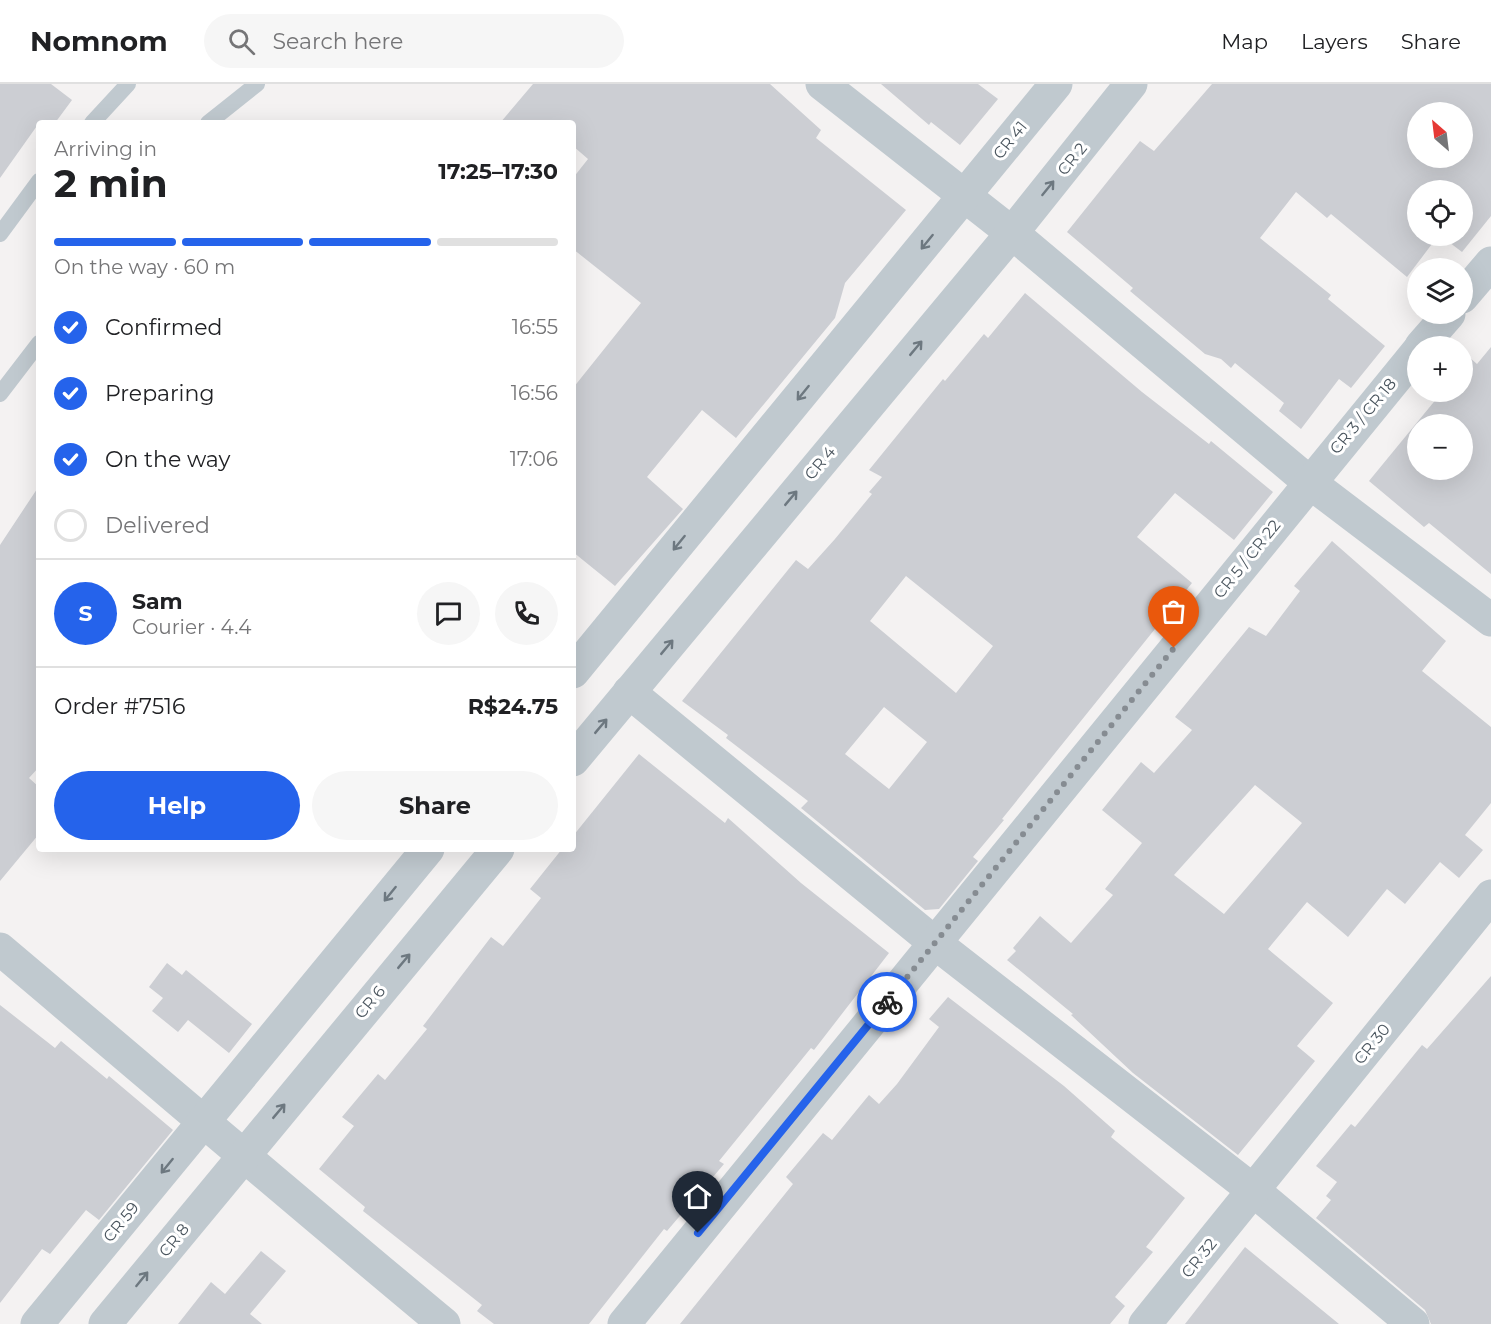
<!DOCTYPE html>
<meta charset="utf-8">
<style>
:root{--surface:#fff;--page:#f6f6f6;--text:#202124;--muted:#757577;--line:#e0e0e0;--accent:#2563eb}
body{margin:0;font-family:Montserrat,sans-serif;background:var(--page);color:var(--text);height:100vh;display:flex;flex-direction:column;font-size:22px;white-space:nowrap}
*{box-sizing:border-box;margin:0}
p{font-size:20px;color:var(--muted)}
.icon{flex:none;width:33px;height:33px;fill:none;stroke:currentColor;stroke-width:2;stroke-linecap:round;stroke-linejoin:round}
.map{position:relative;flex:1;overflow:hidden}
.side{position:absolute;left:36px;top:36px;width:540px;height:732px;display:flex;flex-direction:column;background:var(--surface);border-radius:6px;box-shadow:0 6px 24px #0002}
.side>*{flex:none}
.needle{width:39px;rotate:332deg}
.tools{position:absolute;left:1407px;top:18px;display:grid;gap:12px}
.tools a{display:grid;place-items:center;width:66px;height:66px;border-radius:50%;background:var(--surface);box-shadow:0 6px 24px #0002;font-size:30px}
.pin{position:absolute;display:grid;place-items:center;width:51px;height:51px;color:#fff;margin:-62px -26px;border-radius:50% 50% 50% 0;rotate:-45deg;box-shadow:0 0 6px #0007}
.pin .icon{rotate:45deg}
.courier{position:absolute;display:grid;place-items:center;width:60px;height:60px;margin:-30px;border:4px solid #2563eb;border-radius:50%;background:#fff;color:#222;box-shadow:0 2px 8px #0007}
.summary em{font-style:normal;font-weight:700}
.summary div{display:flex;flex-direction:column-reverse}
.summary{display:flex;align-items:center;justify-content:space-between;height:102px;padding:0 18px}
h1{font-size:39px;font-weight:700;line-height:45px}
.bar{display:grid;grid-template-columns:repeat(4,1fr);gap:9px 6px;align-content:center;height:72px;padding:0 18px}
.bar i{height:8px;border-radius:4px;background:var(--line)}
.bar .selected{background:var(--accent)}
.bar p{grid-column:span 4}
.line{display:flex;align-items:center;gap:15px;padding:0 18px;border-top:2px solid var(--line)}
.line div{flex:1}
.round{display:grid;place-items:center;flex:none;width:63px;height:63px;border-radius:32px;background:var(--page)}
ol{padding:0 18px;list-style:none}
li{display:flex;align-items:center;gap:18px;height:66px}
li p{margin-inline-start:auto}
li .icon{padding:6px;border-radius:50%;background:var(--accent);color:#fff;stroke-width:4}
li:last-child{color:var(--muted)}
li i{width:33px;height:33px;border:3px solid var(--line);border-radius:50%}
.primary-button{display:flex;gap:12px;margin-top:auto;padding:12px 18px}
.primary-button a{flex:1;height:69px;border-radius:36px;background:var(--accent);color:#fff;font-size:24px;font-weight:700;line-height:69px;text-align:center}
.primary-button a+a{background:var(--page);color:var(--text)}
header{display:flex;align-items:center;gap:36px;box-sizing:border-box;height:84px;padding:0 30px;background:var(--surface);border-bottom:2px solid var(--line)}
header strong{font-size:28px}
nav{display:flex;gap:33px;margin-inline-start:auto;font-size:21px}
.search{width:420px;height:54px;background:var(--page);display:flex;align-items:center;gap:15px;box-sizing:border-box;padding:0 21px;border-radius:33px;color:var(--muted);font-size:22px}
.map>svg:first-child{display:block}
.building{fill:#ccced3;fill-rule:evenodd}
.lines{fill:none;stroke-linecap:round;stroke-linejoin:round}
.service{stroke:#c0c9cf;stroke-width:16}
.minor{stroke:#c0c9cf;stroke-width:33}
.oneway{stroke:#6d7880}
.done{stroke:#868c92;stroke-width:6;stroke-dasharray:0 10.8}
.route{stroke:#2563eb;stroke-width:8}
.labels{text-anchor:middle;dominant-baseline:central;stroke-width:6;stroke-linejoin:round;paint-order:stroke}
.street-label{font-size:16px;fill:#4a555e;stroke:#fff}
</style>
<header>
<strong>Nomnom</strong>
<div class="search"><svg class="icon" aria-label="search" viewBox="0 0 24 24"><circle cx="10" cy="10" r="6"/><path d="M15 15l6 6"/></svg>Search here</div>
<nav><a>Map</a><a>Layers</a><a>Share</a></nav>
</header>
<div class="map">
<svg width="1491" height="1240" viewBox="0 0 1491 1240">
<rect width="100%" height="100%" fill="#f4f2f2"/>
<!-- building -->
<g class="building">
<path d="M0 0H51L72 16 55 39H39L0 94Z"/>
<path d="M533 0H770L821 46 816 54 906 126 845 199 835 234 736 354 702 326 647 393 683 425 615 502 573 468V304L641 219 573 165V94L588 75 573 62V39H500Z"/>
<path d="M881 0H978L998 15 960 61 931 38 929 41Z"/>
<path d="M1212 0H1491V132L1462 168 1441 152H1462V106H1418V152H1438L1407 193 1331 130 1327 134 1296 108 1260 154 1331 211 1328 215 1385 262 1351 304 1339 295 1301 345 1279 327 1284 319 1235 279 1231 284 1221 275 1205 270 1130 207 1133 204 1067 148 1140 57 1154 67ZM1418 28H1462V74H1418Z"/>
<path d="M1025 209 1142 308 1209 360 1211 357 1273 408 1234 456 1175 409 1137 453 1192 499 1002 735 1004 736 973 773 978 777 939 825 925 826 801 724 808 717 726 654 728 651 682 617 796 476 808 485 835 455 872 410 869 408 882 393 869 386 943 295 945 297 984 250 988 254ZM906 492 993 562 956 609 870 537ZM884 623 927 658 889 705 845 670Z"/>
<path d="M1491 263V490L1429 439 1424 443 1369 397 1442 308H1462V281L1469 273 1477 280ZM1418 340H1462V386H1418Z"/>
<path d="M39 402V683L29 694 39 703V750L0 797V461Z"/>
<path d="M1332 457 1446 557 1422 587 1491 643V719L1465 751 1483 766 1459 794 1440 778 1405 820 1387 805 1348 853 1307 818 1268 865 1333 919 1297 962 1315 977 1238 1071 1133 989 1071 931 1073 930 1007 876 1016 867 1013 864 1040 832 1071 859 1113 811 1105 805 1142 759 1102 726 1141 678 1154 689 1192 646 1175 633 1249 543 1266 552 1300 507 1294 502ZM1255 701 1302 739 1224 830 1174 791Z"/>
<path d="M639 670 725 739 728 734 801 799 889 869 814 966 811 964 719 1077 724 1080 667 1147 664 1145 589 1240H494L477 1227 482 1221 363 1127 365 1123 319 1085 354 1042 342 1033 378 990 385 996 427 945 423 942 491 853 503 862 541 814 530 805 562 765H573V752Z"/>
<path d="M167 879 182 891 186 886 252 940 229 969 188 936 178 948 152 927 163 914 149 903Z"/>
<path d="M1491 892V1240H1431L1425 1226 1316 1134 1331 1116 1326 1112 1337 1098 1316 1082 1351 1040 1355 1043 1422 961 1427 965Z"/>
<path d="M948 913 1064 1002 1115 1047 1111 1053 1185 1114 1146 1163 1153 1168 1115 1213 1125 1222 1110 1240H680L793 1100 786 1093 823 1049 832 1056 869 1011 879 1020 897 1000 939 943 929 935Z"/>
<path d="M0 921 55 964 61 957 107 995 109 992 173 1046 99 1136 86 1126 50 1170 42 1165 0 1219Z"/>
<path d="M1245 1163 1284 1195 1339 1240H1185Z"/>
<path d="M261 1167 286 1187 250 1230 262 1240H178L211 1198 225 1210Z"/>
</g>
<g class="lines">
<!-- service -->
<g class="service">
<path d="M92 39 128 0"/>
<path d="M208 39 257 0"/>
<path d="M0 150 39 97"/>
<path d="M0 310 39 259"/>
</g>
<!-- minor -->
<g class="minor">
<path d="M822 0 1012 149 1309 398 1491 536"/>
<path d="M1462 213 1491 179"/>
<path d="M1421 262 1449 230"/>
<path d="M573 588 1056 0"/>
<path d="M629 608 935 859 1254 1107 1413 1240"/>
<path d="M573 676 1012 149 1131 0"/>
<path d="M0 865C148 990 295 1116 444 1240"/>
<path d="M37 1240 428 765"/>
<path d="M105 1240 498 765"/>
<path d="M624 1240 1418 267"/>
<path d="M1145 1240 1491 812"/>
</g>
</g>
<!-- one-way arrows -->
<defs><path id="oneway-shaft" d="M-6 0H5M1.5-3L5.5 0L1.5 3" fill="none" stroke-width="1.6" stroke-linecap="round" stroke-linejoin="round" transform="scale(1.5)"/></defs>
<g class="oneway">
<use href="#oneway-shaft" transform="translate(1048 104) rotate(-51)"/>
<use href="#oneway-shaft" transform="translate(927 158) rotate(129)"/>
<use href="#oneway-shaft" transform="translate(916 264) rotate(-50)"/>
<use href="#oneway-shaft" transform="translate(803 309) rotate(129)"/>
<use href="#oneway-shaft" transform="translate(791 414) rotate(-50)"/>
<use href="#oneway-shaft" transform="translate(679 459) rotate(129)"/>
<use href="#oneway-shaft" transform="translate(667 563) rotate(-50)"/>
<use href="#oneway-shaft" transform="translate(601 642) rotate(-50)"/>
<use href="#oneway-shaft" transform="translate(390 810) rotate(129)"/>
<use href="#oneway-shaft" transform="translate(404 877) rotate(-50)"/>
<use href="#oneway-shaft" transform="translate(279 1027) rotate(-50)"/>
<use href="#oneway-shaft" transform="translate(167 1082) rotate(129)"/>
<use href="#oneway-shaft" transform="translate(142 1195) rotate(-51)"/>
</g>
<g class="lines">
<!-- done -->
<path class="done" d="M887 918 1174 564"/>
<!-- route -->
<path class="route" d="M698 1149 887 918"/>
</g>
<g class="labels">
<!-- street labels -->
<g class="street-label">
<text transform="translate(1010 56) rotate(-51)">CR 41</text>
<text transform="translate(1072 75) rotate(-51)">CR 2</text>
<text transform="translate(1363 332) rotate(-50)">CR 3 / CR 18</text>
<text transform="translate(820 379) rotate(-50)">CR 4</text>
<text transform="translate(1247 475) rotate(-51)">CR 5 / CR 22</text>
<text transform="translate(370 918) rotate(-50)">CR 6</text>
<text transform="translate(1372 960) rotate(-51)">CR 30</text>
<text transform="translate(121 1138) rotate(-51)">CR 59</text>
<text transform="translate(174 1156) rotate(-51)">CR 8</text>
<text transform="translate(1199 1174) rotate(-51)">CR 32</text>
</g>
</g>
</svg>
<div class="tools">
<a><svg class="needle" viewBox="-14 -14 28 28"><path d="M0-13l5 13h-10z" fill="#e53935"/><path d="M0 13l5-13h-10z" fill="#757577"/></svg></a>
<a><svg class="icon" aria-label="locate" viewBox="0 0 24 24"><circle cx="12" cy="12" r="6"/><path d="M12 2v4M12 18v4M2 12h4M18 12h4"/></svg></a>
<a><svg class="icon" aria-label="layers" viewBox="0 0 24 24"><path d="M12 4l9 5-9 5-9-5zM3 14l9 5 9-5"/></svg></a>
<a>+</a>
<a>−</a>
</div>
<div class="pin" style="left:1174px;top:564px;background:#ea580c"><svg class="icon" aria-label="bag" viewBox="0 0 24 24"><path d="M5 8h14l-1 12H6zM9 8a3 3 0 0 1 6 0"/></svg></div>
<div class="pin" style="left:698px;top:1149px;background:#1f2937"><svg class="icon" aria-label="home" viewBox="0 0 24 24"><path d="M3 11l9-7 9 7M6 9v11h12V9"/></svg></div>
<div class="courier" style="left:887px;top:918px"><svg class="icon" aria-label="bike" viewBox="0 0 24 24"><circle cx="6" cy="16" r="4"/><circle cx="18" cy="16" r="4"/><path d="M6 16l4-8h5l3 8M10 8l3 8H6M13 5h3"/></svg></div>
<section class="side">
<div class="summary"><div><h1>2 min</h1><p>Arriving in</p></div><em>17:25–17:30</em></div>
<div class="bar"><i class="selected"></i><i class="selected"></i><i class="selected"></i><i></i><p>On the way · 60 m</p></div>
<ol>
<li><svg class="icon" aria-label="check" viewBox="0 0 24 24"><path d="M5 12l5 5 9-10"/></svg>Confirmed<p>16:55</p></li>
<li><svg class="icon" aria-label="check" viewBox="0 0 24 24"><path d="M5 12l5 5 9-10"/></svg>Preparing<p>16:56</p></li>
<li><svg class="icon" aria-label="check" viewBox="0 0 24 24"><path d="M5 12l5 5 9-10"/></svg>On the way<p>17:06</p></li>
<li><i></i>Delivered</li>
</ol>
<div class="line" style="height:108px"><b class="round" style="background:var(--accent);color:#fff">S</b><div><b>Sam</b><p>Courier · 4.4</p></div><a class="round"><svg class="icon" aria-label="chat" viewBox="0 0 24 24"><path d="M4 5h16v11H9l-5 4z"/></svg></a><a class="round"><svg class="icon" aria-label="phone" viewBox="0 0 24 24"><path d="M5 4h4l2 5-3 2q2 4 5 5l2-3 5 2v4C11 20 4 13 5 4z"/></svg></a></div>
<div class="line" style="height:78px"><div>Order #7516</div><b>R$24.75</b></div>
<div class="primary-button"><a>Help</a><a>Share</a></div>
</section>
</div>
